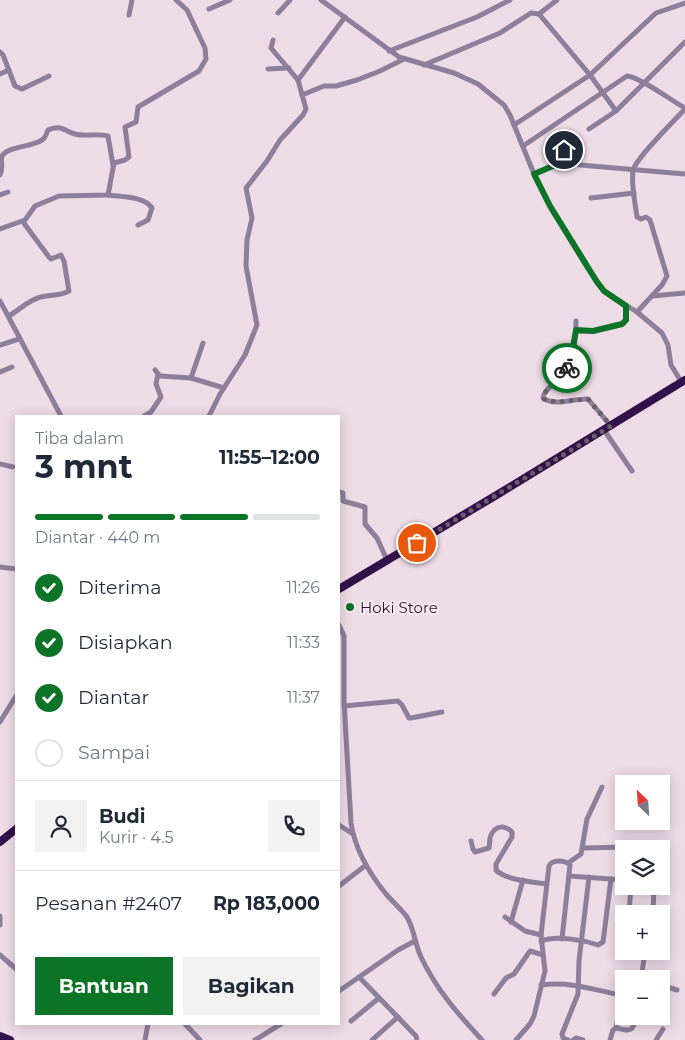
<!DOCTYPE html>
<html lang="id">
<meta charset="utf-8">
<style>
:root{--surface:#fff;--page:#f2f2f3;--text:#1f2937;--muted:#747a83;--line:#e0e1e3;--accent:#0c7426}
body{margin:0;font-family:Montserrat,sans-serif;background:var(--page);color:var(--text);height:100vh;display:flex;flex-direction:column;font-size:19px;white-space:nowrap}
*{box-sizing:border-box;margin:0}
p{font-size:16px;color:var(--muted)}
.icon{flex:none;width:28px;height:28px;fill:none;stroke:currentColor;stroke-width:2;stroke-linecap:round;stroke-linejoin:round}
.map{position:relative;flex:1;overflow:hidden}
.side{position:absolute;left:15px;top:415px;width:325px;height:610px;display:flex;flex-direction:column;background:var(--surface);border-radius:0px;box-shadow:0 2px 12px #0003}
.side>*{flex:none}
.needle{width:32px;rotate:335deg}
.buttons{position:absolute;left:615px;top:775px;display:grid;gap:10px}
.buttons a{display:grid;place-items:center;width:55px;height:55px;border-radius:0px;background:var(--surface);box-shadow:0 2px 12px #0003;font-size:25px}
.pin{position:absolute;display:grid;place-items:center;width:42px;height:42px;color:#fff;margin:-21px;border:2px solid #fff;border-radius:50%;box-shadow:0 1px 5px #0007}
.courier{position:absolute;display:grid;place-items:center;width:50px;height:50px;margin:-25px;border:4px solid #0c7426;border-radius:50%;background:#fff;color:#222;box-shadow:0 1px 6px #0007}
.head em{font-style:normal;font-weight:700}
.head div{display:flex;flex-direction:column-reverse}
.head{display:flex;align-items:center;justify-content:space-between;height:85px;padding:0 20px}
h1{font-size:32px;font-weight:700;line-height:38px}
.bar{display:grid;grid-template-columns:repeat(4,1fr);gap:8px 5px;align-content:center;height:60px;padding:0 20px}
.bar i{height:6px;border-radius:4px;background:var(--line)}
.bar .active{background:var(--accent)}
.bar p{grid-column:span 4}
.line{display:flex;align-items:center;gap:12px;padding:0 20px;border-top:1px solid var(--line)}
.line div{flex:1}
.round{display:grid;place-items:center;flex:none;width:52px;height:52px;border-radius:0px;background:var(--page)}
ol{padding:0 20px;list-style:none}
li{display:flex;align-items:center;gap:15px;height:55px}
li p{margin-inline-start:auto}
li .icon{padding:5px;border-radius:50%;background:var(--accent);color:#fff;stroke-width:4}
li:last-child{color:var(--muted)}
li i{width:28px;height:28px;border:2px solid var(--line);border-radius:50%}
.cta{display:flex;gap:10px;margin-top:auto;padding:10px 20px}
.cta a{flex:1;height:58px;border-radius:0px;background:var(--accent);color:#fff;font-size:20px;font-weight:700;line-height:58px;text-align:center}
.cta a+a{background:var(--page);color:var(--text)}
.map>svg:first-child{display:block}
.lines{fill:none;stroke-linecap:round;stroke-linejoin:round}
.minor{stroke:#8d7f9c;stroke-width:5}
.highway{stroke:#33114b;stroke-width:8}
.done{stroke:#6a6066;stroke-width:5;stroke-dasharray:0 9}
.route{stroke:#0c7426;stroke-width:6}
.poi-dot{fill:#0c7426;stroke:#fae9f3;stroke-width:2}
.labels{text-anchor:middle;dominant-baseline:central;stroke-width:4;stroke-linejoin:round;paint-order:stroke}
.poi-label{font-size:15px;fill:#231d21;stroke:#fae9f3;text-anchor:start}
</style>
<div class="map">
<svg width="685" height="1040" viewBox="0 0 685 1040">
<rect width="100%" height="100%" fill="#eddbe6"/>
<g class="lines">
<!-- minor -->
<g class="minor">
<path d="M321 0 399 57 454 73 478 84 504 105 510 115 534 174 550 206 587 267 604 291 637 312 662 333 668 345 671 365 682 383"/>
<path d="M557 0 539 14 590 75 616 111"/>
<path d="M209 9 230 0"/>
<path d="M278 13 290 0"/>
<path d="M129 15 132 0"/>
<path d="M273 40 271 48 298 80"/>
<path d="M389 51 477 17 510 0"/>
<path d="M0 52 3 55 15 86 22 89 49 76"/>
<path d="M424 65 500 33 531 13 539 14"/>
<path d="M268 69 289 68"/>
<path d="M0 74 9 70"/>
<path d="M302 95 324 86H336L357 80 380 71 404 59"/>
<path d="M514 125 590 75 656 13 685 3"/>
<path d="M589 129 616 111 685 42"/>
<path d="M523 146 627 76C640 77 672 101 685 108"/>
<path d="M565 161V150L567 145"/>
<path d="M534 174 565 161 580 165 685 174"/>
<path d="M0 175C4 167 0 161 2 156 8 146 33 147 42 140 46 138 46 134 48 130 60 124 65 131 75 134 85 137 97 133 108 136L113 165"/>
<path d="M0 195 8 192"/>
<path d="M108 195C121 197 144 196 152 208L148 220 138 225"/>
<path d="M591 198 634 193"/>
<path d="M0 229 25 220 35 206 59 196 108 195 114 163 125 160 129 157 125 127 136 122 138 107 199 71 206 59 205 48 187 10 176 0"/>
<path d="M652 296 685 293"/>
<path d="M0 301 61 416"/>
<path d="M637 312 662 285 667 276 650 220 646 217 641 219 637 217C635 202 631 185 633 171 634 160 676 119 685 109"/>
<path d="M9 316C19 310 30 299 41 297 52 294 58 297 69 291L64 261 61 255 51 259 49 257 23 222"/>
<path d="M576 321C576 339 573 359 563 374 558 382 544 388 543 398 555 407 574 398 588 399L611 426"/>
<path d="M576 331H593L623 324 626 320V306"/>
<path d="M203 343 191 378 224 388"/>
<path d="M0 345 19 339"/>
<path d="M155 370 160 376 191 378"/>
<path d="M0 372 12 367"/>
<path d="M144 416 151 412 161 397 156 384 158 374"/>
<path d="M209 416 220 394 245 355 257 325 246 266 247 240 252 218 246 188 267 161 280 140 303 115 306 109 298 80 345 17"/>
<path d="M604 430 632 471"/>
<path d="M0 464 13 467"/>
<path d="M339 492 343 493V501L365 507V524L377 538 387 560"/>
<path d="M0 567 16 569"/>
<path d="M339 625 344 636V701L351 823C355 850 369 873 386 894 393 902 401 909 407 917 414 929 415 944 421 957 436 989 458 1014 482 1040"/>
<path d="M344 706 398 701 402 705 409 718H411L442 712"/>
<path d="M0 722 16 696"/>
<path d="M339 825 353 834"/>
<path d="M471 841 473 849 475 852 489 848C490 844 489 839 491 835 496 825 505 825 512 832V837L496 864V870C505 880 533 882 546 884"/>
<path d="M583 848 628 847"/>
<path d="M568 863 581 854 587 819 602 787"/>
<path d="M569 876 624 880"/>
<path d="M339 886 366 865"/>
<path d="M629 914 631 886"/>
<path d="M653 914 654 886"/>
<path d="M0 916V925"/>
<path d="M505 917 525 931 541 935"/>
<path d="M511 922 523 880"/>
<path d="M541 941C556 935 583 940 598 945L603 942 611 879"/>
<path d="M0 955 16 969"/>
<path d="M359 977 416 1036 417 1040"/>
<path d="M641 979 644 959"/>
<path d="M541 985C570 981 596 990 624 996"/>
<path d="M661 985 677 990"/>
<path d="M339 991 398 950 415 941"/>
<path d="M494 994 506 978 514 974 530 951 543 955"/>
<path d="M351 1021 379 998"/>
<path d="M185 1024 200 1040"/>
<path d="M616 1028 622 996"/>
<path d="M145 1040 148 1024"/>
<path d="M255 1040 281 1024"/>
<path d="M372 1040 398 1017"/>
<path d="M516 1040 530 1024 534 1016 545 971 541 935 549 866C552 859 565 860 570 865L562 939"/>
<path d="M568 1040 563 1038 562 1034 578 994 579 961 589 877"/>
<path d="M573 1040 576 1038 583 1040"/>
<path d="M610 1040 613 1030 616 1028C630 1031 633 1033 636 1016"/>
<path d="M656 1040 663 1029"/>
</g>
<!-- highway -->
<g class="highway">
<path d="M339 589 500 493 685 380"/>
<path d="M0 842 16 829"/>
<path d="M0 1036 10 1040"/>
</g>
</g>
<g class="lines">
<!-- done -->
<path class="done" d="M417 543 611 426 588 399 556 402 544 399 543 396C547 387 561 379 567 368"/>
<!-- route -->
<path class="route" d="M564 150 565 161 534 174 550 206 597 282 604 291 626 306V320L622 324 593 331 576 330 571 359 567 368"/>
</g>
<!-- markers -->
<circle class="poi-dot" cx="350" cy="607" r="5"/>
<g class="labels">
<!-- poi labels -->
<g class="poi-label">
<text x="360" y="607">Hoki Store</text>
</g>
</g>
</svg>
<div class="buttons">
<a><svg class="needle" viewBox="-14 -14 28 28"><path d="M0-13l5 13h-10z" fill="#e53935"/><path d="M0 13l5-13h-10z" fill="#747a83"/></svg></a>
<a><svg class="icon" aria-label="layers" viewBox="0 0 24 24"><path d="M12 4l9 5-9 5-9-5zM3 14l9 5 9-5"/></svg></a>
<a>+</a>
<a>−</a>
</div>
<div class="pin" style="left:417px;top:543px;background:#ea580c"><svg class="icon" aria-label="bag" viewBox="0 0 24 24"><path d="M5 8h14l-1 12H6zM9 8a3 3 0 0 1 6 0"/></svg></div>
<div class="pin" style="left:564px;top:150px;background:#1f2937"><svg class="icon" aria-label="home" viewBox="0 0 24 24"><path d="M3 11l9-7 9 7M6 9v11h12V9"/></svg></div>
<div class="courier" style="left:567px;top:368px"><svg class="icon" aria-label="bike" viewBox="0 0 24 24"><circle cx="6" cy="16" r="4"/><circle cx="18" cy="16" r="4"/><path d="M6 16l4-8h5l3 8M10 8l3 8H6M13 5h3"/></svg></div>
<section class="side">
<div class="head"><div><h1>3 mnt</h1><p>Tiba dalam</p></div><em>11:55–12:00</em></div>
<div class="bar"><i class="active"></i><i class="active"></i><i class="active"></i><i></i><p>Diantar · 440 m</p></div>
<ol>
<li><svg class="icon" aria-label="check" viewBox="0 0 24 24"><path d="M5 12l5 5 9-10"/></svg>Diterima<p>11:26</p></li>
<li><svg class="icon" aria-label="check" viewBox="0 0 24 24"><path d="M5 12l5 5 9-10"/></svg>Disiapkan<p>11:33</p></li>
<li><svg class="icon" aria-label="check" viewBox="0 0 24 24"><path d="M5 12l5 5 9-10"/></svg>Diantar<p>11:37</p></li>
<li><i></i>Sampai</li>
</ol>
<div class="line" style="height:90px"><a class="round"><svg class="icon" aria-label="person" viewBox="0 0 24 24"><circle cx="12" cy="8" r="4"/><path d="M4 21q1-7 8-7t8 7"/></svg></a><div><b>Budi</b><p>Kurir · 4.5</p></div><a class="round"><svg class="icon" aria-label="phone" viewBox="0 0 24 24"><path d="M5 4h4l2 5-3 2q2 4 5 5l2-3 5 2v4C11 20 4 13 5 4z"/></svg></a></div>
<div class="line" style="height:65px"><div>Pesanan #2407</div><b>Rp 183,000</b></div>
<div class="cta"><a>Bantuan</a><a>Bagikan</a></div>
</section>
</div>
